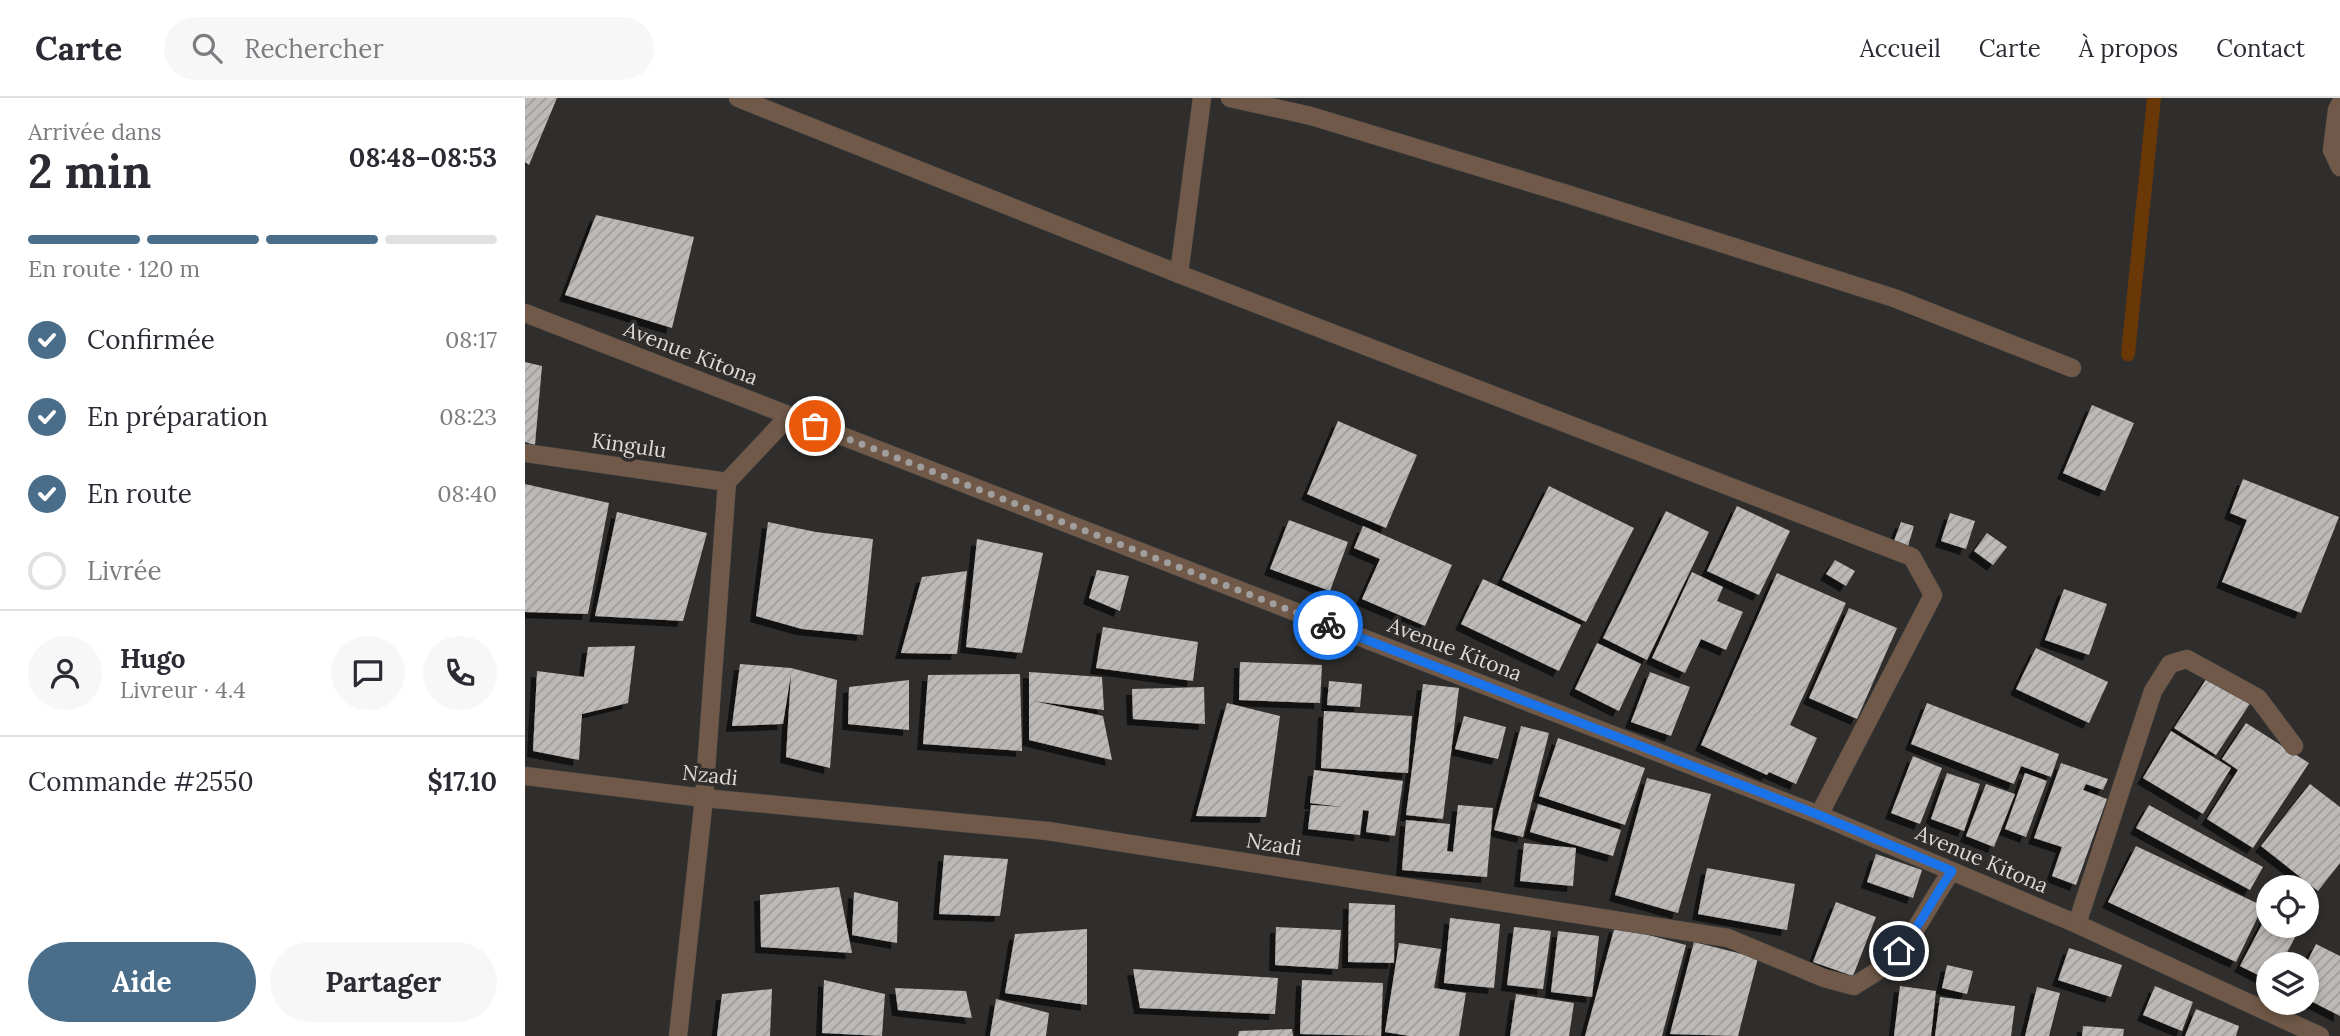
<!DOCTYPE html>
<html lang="fr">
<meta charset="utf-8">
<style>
:root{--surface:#fff;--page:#f7f7f7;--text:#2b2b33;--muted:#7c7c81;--line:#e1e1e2;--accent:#4a6e8a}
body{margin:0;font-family:Lora,serif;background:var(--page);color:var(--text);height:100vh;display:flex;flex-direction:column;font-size:26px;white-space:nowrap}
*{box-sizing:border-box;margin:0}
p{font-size:23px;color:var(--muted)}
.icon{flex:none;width:38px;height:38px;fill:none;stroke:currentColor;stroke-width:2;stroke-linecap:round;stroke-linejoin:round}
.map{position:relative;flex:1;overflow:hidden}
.drawer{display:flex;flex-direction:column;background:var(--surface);width:525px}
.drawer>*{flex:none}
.buttons{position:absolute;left:1731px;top:777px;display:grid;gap:14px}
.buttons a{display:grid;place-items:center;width:63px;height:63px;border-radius:50%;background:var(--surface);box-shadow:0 4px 10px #0003;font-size:35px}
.pin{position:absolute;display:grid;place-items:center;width:60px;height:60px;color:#fff;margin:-30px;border:4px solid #fff;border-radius:50%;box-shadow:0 2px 7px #0007}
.courier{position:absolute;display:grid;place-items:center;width:70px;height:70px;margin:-35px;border:5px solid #1a73e8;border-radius:50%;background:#fff;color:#222;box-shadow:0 2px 9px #0007}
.overview em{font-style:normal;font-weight:800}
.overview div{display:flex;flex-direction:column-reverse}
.overview{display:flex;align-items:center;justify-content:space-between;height:119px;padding:0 28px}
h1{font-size:46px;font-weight:800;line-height:52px}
.bar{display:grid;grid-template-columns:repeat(4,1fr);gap:10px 7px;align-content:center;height:84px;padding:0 28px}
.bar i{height:9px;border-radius:5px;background:var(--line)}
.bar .active{background:var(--accent)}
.bar p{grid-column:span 4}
.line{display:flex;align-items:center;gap:18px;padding:0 28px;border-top:2px solid var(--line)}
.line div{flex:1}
.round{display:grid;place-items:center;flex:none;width:74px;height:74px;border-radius:37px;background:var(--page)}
ol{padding:0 28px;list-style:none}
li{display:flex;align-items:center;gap:21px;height:77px}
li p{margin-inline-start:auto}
li .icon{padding:7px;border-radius:50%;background:var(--accent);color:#fff;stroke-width:4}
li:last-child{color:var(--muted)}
li i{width:38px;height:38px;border:4px solid var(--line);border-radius:50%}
.action{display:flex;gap:14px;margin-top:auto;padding:14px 28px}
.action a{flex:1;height:80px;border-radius:42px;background:var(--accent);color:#fff;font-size:28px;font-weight:800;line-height:80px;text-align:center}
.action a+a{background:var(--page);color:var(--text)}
header{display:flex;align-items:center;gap:42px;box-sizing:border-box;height:98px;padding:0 35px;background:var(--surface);border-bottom:2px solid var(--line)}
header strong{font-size:33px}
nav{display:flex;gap:38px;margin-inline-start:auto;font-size:24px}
.search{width:490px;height:63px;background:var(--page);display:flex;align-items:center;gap:18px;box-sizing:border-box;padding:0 24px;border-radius:38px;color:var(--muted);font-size:26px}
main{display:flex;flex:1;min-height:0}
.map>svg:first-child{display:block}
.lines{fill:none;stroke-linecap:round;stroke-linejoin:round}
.stream{stroke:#6a3807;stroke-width:14}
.building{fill:url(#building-hatch);filter:url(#shadow)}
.minor-casing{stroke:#4c4a48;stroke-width:19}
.minor{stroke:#705948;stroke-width:18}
.done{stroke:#a19f9e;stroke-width:7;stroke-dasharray:0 12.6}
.route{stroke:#1a73e8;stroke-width:9}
.labels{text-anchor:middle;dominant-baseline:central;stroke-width:7;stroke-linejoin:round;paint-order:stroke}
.street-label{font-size:21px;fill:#dedcdb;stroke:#302e2c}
</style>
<header>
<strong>Carte</strong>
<div class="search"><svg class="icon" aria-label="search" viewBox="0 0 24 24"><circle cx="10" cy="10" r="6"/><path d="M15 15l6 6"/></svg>Rechercher</div>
<nav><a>Accueil</a><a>Carte</a><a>À propos</a><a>Contact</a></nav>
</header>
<main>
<section class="drawer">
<div class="overview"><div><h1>2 min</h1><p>Arrivée dans</p></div><em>08:48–08:53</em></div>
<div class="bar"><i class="active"></i><i class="active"></i><i class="active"></i><i></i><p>En route · 120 m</p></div>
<ol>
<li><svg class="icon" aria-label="check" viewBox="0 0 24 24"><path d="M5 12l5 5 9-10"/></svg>Confirmée<p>08:17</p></li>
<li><svg class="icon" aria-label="check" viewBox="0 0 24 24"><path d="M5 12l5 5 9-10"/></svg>En préparation<p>08:23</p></li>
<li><svg class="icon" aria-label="check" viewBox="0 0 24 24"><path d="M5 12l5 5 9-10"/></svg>En route<p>08:40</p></li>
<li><i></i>Livrée</li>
</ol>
<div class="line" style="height:126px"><a class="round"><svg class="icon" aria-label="person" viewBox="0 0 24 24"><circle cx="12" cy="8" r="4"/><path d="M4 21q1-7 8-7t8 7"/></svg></a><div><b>Hugo</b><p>Livreur · 4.4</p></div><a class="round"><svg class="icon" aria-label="chat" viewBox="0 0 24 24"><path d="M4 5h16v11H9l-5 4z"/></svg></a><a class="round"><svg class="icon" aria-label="phone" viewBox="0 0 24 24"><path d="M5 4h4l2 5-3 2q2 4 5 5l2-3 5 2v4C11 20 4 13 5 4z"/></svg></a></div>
<div class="line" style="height:91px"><div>Commande #2550</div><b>$17.10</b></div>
<div class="action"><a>Aide</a><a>Partager</a></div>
</section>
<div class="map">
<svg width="1815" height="938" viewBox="0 0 1815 938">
<defs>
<pattern id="building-hatch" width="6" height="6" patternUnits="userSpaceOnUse" patternTransform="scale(1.75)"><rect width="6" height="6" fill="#bdb9b6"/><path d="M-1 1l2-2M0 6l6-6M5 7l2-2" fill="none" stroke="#9e9b99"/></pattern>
<filter id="shadow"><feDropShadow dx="-6" dy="6" stdDeviation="0" flood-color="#0009"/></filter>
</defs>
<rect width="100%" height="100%" fill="#302e2c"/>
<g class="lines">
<!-- stream -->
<path class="stream" d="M1603 256 1629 0"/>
</g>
<!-- building -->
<g class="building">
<path d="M0 0H32L4 67 0 64Z"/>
<path d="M71 117 169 139 147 230 40 197Z"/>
<path d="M0 264 17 268 10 347 0 344Z"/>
<path d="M1567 307 1609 325 1580 393 1538 375Z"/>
<path d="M813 323 892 357 861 430 782 396Z"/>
<path d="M1718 381 1814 419 1776 515 1697 484 1722 422 1705 415Z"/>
<path d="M0 386 84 405 63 516 0 514Z"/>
<path d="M1024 388 1109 430 1061 524 977 482Z"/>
<path d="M1212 408 1265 433 1234 497 1182 473Z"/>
<path d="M1141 413 1184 434 1122 562 1078 540Z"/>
<path d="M92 414 182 435 158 523 70 518Z"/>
<path d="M1425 415 1450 423 1441 451 1416 443Z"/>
<path d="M764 422 823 444 805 493 745 471Z"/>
<path d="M243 424 291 434 348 441 338 537 277 531 231 518Z"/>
<path d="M1376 424 1389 428 1383 448 1369 443Z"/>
<path d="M838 428 927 467 900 528 837 501 855 461 829 450Z"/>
<path d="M1462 435 1482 449 1468 467 1449 453Z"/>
<path d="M452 441 518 455 497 555 441 549Z"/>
<path d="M1310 462 1330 473 1321 488 1301 476Z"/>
<path d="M572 472 604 478 595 513 564 500Z"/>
<path d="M442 473 432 556 376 555 397 479Z"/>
<path d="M1167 474 1198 489 1192 503 1218 514 1201 552 1176 541 1160 575 1127 560Z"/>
<path d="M1252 475 1321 505 1265 627 1292 640 1271 686 1244 674 1242 677 1176 647Z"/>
<path d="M958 481 1056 527 1034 573 936 526Z"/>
<path d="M1539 491 1582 506 1564 557 1520 542Z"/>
<path d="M1324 510 1372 530 1332 621 1284 600Z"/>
<path d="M578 529 673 544 668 583 571 570Z"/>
<path d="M1072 545 1116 566 1094 613 1050 591Z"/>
<path d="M110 548 103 605 57 616 54 662 8 653 12 573 59 579 63 549Z"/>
<path d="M1511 550 1583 584 1564 625 1491 591Z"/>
<path d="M715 564 797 567 795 605 714 602Z"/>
<path d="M215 566 266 570 312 582 305 670 261 659 266 576 258 626 207 628Z"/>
<path d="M504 574 577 579 579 612 508 603 578 618 587 662 504 642Z"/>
<path d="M1125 574 1165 589 1146 638 1106 624Z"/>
<path d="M495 576 497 653 398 646 403 577Z"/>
<path d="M1684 577 1726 604 1691 657 1649 630Z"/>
<path d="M384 582V632L323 626 324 589Z"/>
<path d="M804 583 837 586 835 609 802 607Z"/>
<path d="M898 586 934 590 918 721 881 717Z"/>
<path d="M679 589 680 626 608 621 607 591Z"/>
<path d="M702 605 755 618 741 719 671 718Z"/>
<path d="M1402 605 1534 656 1526 679 1496 668 1489 686 1386 646Z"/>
<path d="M799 613 887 618 883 675 796 670Z"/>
<path d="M939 618 981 629 973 661 930 651Z"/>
<path d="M1721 625 1784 665 1728 750 1682 721 1713 672 1697 661Z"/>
<path d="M996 628 1024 635 998 739 969 732Z"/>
<path d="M1646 633 1706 670 1678 716 1618 680Z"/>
<path d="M1033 640 1120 670 1100 727 1014 698Z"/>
<path d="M1388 658 1417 670 1395 726 1366 715Z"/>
<path d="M1536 665 1583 681 1578 692 1561 686 1558 692 1582 701 1551 787 1527 778 1537 749 1509 740Z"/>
<path d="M789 672 878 683 870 738 841 734 844 713 838 712 835 737 783 731 786 707 818 709 785 705Z"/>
<path d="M1422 675 1455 686 1439 733 1406 721Z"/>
<path d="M1500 675 1522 683 1501 739 1480 731Z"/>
<path d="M1122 680 1186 696 1153 815 1090 797Z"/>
<path d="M1461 686 1490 696 1469 749 1441 738Z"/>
<path d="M1785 686 1815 709V765L1793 793 1736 748Z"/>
<path d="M1013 706 1096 732 1088 758 1005 734Z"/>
<path d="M933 707 968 710 962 779 877 772 881 722 925 726 922 753 928 754Z"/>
<path d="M1624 707 1738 769 1725 792 1611 730Z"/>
<path d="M999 745 1051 750 1048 788 995 783Z"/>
<path d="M1611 748 1738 808 1711 864 1583 804Z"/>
<path d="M1351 756 1397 772 1388 800 1342 784Z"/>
<path d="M419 757 483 761 475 818 414 816Z"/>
<path d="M1182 770 1270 786 1262 832 1173 816Z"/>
<path d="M314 789 327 855 236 849 235 797Z"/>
<path d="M329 794 373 804 372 845 327 837Z"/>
<path d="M1311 804 1351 819 1328 878 1288 864Z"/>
<path d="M824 805 870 807 869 865 823 864Z"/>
<path d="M1743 815V828H1776L1756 866H1743V882L1715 868Z"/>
<path d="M925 820 975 826 969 890 919 885Z"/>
<path d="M1090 828 1161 847 1137 938H1060Z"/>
<path d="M751 829 816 832 813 871 750 867Z"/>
<path d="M989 829 1026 833 1018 891 982 887Z"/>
<path d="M562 831V907L480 895 490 836Z"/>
<path d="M1033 833 1074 838 1067 899 1026 894Z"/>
<path d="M1169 844 1233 860 1213 938 1145 936Z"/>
<path d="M874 845 916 851 909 890 941 895 934 938H885L860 934Z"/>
<path d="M1791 846 1815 858V918L1782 901 1781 866Z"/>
<path d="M1544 850 1597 867 1586 899 1533 882Z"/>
<path d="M1422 867 1448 873 1442 896 1417 890Z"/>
<path d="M608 871 753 880 750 916 615 910Z"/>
<path d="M299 882 360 896 357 938 297 935Z"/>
<path d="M777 882 858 885 856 938 775 936Z"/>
<path d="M1375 888 1411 893 1406 938H1369Z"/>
<path d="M1630 888 1668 904 1657 933 1618 917Z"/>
<path d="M1512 889 1535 895 1524 938H1500Z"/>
<path d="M370 890 441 893 447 920 373 912Z"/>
<path d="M247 891 245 938H192L197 896Z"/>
<path d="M991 896 1049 905 1044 938H985Z"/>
<path d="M1415 899 1490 908 1486 938H1410Z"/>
<path d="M471 901 524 915 521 938H465Z"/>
<path d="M1671 911 1714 928 1711 938H1660Z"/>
<path d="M1558 928 1599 931 1598 938H1557Z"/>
<path d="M767 931 768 938H713L714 933Z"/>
</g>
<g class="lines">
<defs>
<g id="minor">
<path d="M213 0 654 176 1387 459 1408 497 1294 717"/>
<path d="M705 0 786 18 1039 95 1369 200 1547 270"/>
<path d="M1815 6 1812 12 1807 52 1815 69"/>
<path d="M654 176 677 0"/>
<path d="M0 215 1294 717 1552 826 1795 938"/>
<path d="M0 355 202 384"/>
<path d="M0 678 179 700 523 733 1203 840 1299 880 1329 888C1341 880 1355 873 1365 863 1392 836 1405 803 1427 773"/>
<path d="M1552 826 1628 593 1645 566 1662 561 1733 600 1769 648"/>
<path d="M153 938 179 700 202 384 264 318"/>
</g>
</defs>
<!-- minor casing -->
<use href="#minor" class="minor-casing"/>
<!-- minor -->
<use href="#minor" class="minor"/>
</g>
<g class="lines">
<!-- done -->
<path class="done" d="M290 328 803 527"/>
<!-- route -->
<path class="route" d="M803 527 1294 717 1427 773C1408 799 1395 829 1374 853"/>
</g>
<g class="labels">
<!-- street labels -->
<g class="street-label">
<text transform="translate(166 255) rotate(21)">Avenue Kitona</text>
<text transform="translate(104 347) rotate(8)">Kingulu</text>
<text transform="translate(930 551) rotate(21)">Avenue Kitona</text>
<text transform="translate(185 677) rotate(6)">Nzadi</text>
<text transform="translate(749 746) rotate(9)">Nzadi</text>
<text transform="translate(1457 761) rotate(23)">Avenue Kitona</text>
</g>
</g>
</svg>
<div class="buttons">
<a><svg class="icon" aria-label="locate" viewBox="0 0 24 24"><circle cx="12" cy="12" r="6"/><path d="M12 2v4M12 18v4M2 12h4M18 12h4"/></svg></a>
<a><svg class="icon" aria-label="layers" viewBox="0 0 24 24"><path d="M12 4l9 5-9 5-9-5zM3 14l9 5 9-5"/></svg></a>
</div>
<div class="pin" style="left:290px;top:328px;background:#ea580c"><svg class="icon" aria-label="bag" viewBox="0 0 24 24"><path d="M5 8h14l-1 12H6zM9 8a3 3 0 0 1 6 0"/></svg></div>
<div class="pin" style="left:1374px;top:853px;background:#1f2937"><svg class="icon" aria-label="home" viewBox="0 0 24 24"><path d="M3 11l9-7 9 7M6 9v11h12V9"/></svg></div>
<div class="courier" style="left:803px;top:527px"><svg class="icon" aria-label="bike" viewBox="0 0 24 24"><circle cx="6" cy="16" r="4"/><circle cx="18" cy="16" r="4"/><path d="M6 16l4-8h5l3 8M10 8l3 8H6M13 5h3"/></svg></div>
</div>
</main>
